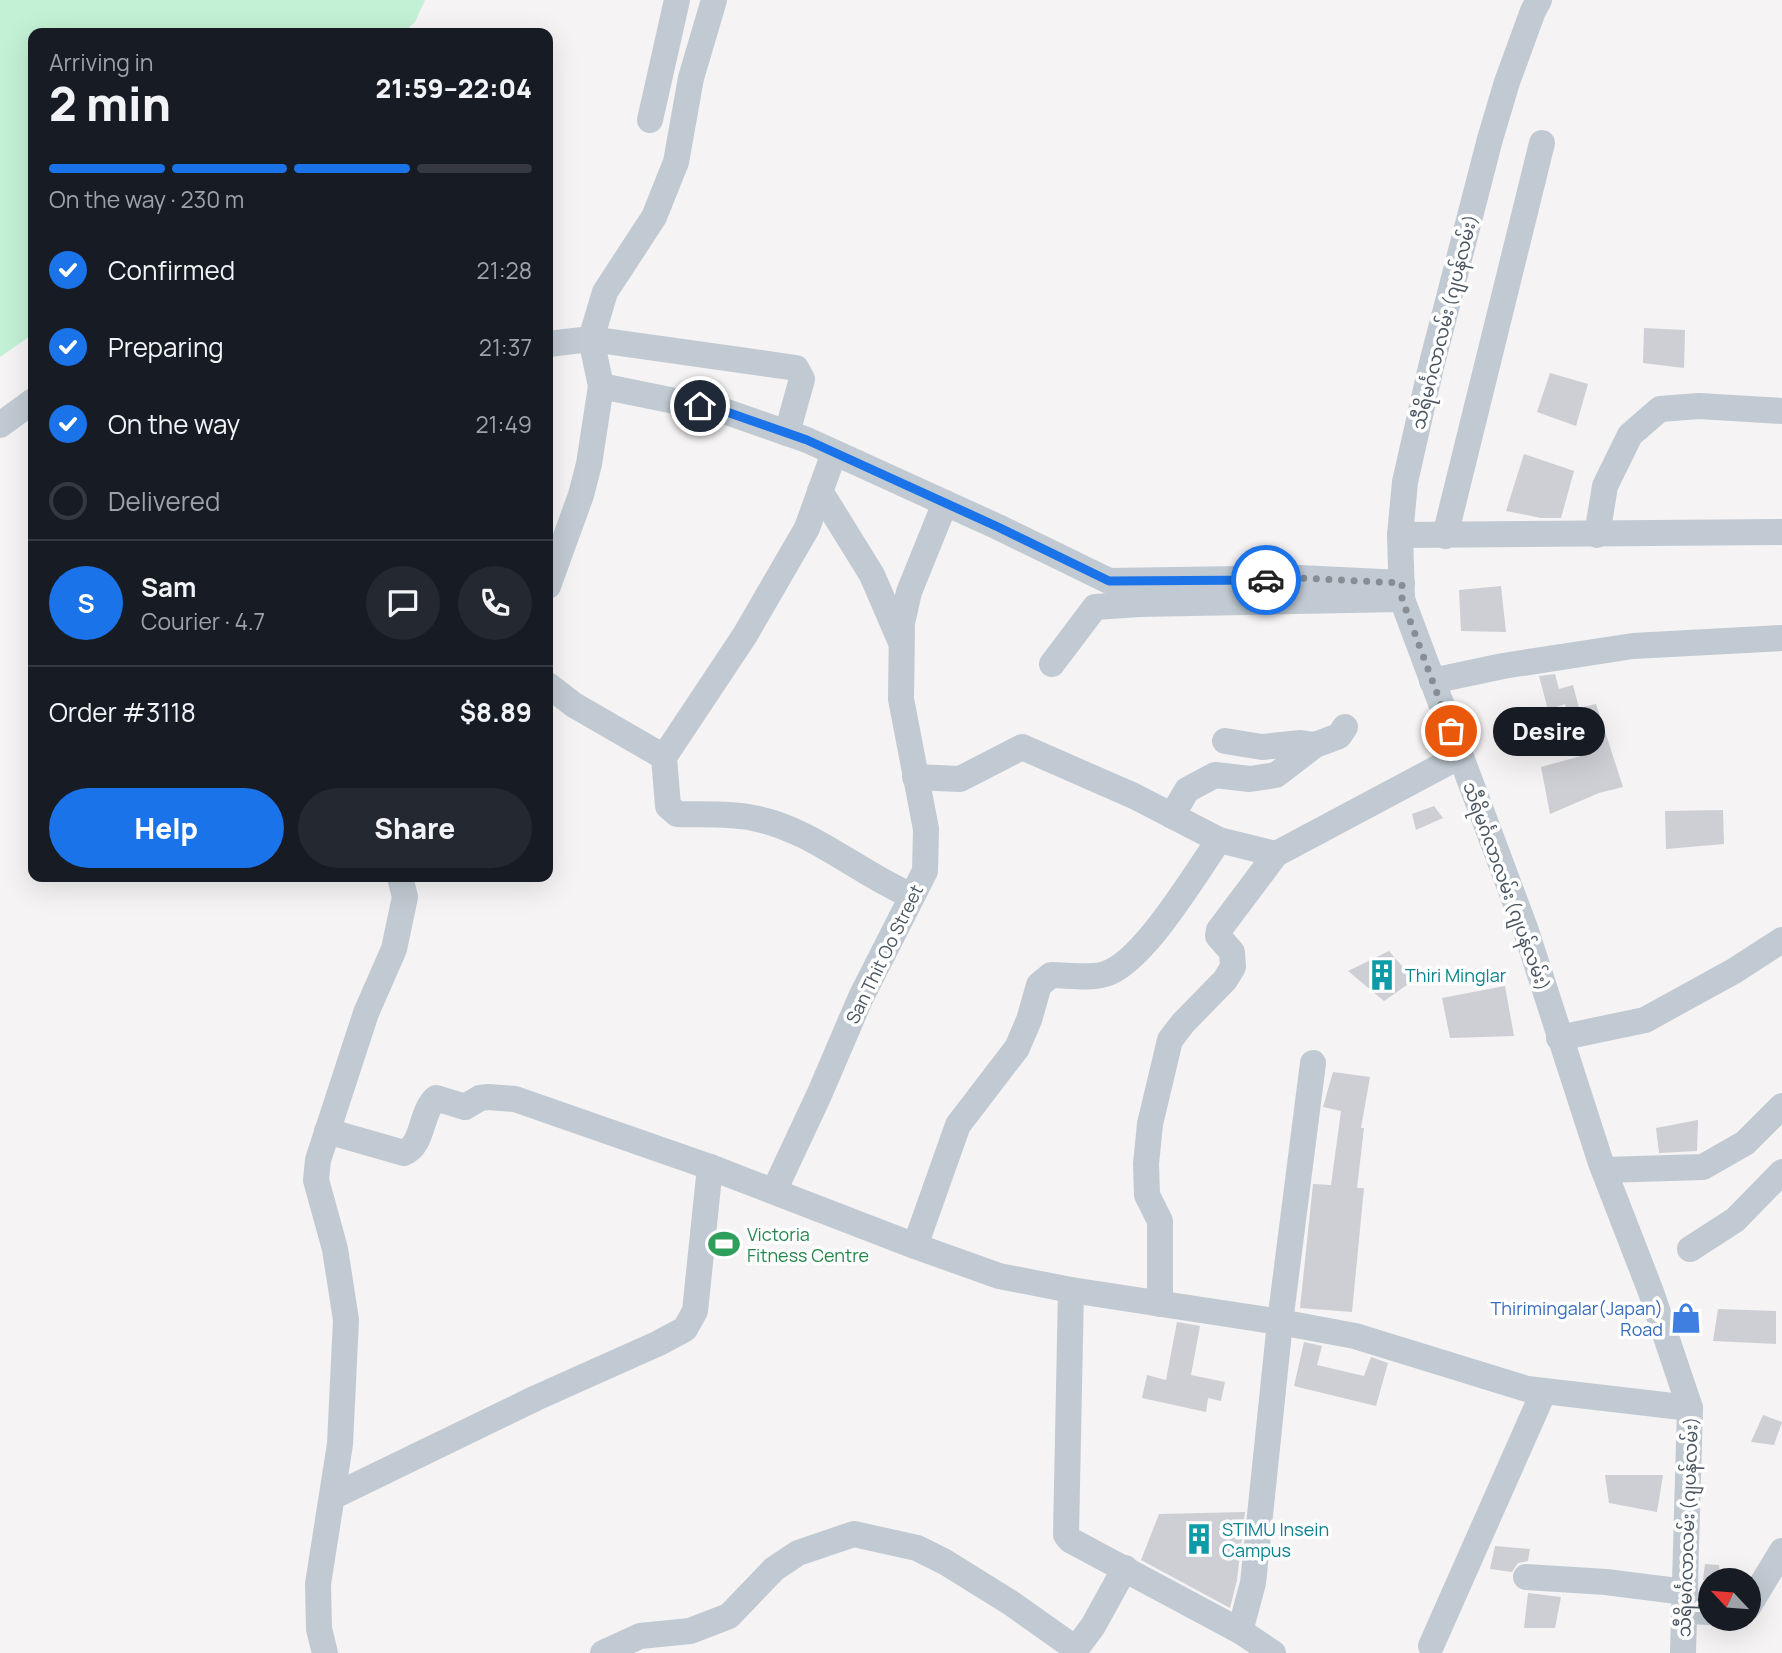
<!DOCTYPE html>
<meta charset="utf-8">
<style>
:root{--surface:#171b24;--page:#242831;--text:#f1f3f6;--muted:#9ea1a6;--line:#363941;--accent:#1a73e8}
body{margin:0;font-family:Manrope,"Noto Sans Myanmar",sans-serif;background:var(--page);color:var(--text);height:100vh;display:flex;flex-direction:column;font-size:26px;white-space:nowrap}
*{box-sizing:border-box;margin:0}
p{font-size:23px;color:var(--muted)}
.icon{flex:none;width:38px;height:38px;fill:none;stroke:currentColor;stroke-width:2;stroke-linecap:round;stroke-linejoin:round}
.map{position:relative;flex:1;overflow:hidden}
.sheet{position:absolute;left:28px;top:28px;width:525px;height:854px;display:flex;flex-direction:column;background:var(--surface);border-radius:14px;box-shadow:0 7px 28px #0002}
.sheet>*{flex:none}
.needle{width:46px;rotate:296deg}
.fabs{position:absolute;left:1698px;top:1568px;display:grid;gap:14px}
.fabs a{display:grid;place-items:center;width:63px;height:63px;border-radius:50%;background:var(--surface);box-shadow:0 7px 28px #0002;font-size:35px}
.pin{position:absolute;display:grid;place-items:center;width:60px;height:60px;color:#fff;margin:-30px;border:4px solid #fff;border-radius:50%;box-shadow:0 2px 7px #0007}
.courier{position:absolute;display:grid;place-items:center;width:70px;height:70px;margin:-35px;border:5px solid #1a73e8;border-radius:50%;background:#fff;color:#222;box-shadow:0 2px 9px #0007}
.bubble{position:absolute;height:49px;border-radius:24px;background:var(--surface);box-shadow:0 7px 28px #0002;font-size:23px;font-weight:800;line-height:49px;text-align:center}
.head em{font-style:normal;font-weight:800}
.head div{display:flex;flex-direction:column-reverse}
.head{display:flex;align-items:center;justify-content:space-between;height:119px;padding:0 21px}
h1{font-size:46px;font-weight:800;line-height:52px}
.bar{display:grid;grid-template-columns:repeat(4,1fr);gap:10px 7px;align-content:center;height:84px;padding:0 21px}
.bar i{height:9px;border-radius:5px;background:var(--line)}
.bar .on{background:var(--accent)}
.bar p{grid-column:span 4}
.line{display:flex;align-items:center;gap:18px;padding:0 21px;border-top:2px solid var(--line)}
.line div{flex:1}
.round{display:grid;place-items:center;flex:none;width:74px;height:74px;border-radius:37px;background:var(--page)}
ol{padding:0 21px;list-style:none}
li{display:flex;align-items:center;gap:21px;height:77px}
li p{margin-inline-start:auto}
li .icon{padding:7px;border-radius:50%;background:var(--accent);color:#fff;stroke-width:4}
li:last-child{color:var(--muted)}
li i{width:38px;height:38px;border:4px solid var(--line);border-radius:50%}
.cta{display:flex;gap:14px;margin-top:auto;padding:14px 21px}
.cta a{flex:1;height:80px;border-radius:42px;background:var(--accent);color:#fff;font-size:28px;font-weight:800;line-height:80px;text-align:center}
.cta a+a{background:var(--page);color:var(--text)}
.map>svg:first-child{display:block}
.green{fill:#c3f1d5}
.building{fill:#cdcfd5}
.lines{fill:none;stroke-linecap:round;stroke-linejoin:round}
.minor{stroke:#c1cad2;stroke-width:26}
.done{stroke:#868d94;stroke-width:7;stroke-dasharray:0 12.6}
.route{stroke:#1a73e8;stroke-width:9}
.labels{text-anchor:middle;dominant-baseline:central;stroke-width:7;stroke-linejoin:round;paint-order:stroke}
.street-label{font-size:18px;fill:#4a5661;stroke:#fff}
.culture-label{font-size:18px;fill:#0d838f;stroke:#fff;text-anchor:start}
.leisure-label{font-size:18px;fill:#27864d;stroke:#fff;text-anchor:start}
.shop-label{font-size:18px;fill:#366cbe;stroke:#fff;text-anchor:end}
</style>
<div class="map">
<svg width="1782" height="1653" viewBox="0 0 1782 1653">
<rect width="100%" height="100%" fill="#f5f3f3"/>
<!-- green -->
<path class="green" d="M0 0H425L415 22 403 33H33V334L0 357Z"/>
<!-- building -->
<g class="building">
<path d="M1644 328 1685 330 1684 368 1643 363Z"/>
<path d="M1550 373 1588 384 1576 426 1537 412Z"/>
<path d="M1524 454 1574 471 1561 518H1541L1506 511Z"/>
<path d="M1501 586 1506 632 1461 631 1459 590Z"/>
<path d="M1555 674 1559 689 1573 685 1579 708 1596 704 1623 787 1599 793 1550 814 1541 767 1581 756 1565 704 1548 710 1539 676Z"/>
<path d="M1434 806 1443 818 1416 830 1412 814Z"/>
<path d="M1723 810 1724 844 1666 849 1665 811Z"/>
<path d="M1389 951 1414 980 1384 1001 1348 971Z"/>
<path d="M1505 986 1514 1036 1450 1038 1442 998Z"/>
<path d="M1333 1072 1370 1077 1361 1128H1364L1357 1188H1364L1352 1312 1300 1308 1313 1184 1331 1185 1341 1111 1323 1107Z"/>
<path d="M1698 1120 1697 1151 1659 1153 1656 1128Z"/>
<path d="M1718 1309 1776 1311V1344L1713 1341Z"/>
<path d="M1177 1322 1200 1326 1191 1375 1225 1382 1221 1401 1208 1398 1206 1412 1142 1398 1147 1375 1166 1380Z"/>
<path d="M1304 1342 1322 1346 1317 1365 1364 1376 1371 1357 1388 1363 1376 1406 1294 1386Z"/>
<path d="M1763 1415 1782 1422 1774 1445 1751 1442Z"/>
<path d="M1605 1475H1663L1657 1512 1609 1503Z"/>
<path d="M1245 1512 1237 1580 1230 1608 1141 1560 1159 1514Z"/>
<path d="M1495 1546 1530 1549 1528 1561 1518 1563 1512 1572 1490 1569Z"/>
<path d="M1705 1564 1719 1565 1721 1580H1703Z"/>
<path d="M1528 1593 1561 1597 1555 1628H1524Z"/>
</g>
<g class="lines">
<!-- minor -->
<g class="minor">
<path d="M714 0 691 78 676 162 654 217 605 292 591 339 796 368 802 379 787 433"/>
<path d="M1539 0 1533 11 1507 82 1490 139 1431 367 1405 482 1400 535 1402 599 1525 928 1601 1163 1651 1292 1690 1408 1683 1653"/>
<path d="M650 120 677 0"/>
<path d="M548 344 591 339 601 386 724 411 807 440 998 527 1109 581 1299 578 1402 583"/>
<path d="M0 425 33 401"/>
<path d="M834 453 807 528 745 635 664 757 668 806 677 814C702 815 729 813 753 818 812 829 858 873 912 896"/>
<path d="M820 491 872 575 900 640"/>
<path d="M1400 535 1782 532"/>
<path d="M1597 535 1605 486 1630 435 1660 409 1699 406 1782 411"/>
<path d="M1445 536 1542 143"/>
<path d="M548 586 581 495 589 464 601 386"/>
<path d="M1052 664 1095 607 1139 604 1402 599"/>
<path d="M1432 681 1503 666 1633 646 1782 638"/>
<path d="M548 685 574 705 664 757"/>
<path d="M1225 741 1262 747 1301 743 1315 745"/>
<path d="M915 777 960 779 1022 747 1134 796 1219 840"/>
<path d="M1172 816 1187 790 1215 775 1250 779 1276 775 1315 745 1339 736 1345 727"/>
<path d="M1559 1038 1645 1020 1734 971 1782 940"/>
<path d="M327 1131 404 1153C424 1145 420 1112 436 1098L465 1107 480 1098 488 1097 515 1099 710 1167 915 1246 999 1276 1071 1290 1280 1322 1355 1336 1527 1389 1690 1408"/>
<path d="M1604 1170 1703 1167 1745 1143 1782 1106"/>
<path d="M774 1191 819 1095 861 997 925 871 926 829 901 699 902 623 909 592 945 503"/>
<path d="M915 1246 958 1125 1017 1048 1029 1020 1039 985 1051 975C1067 975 1090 979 1105 974 1143 963 1195 874 1219 840L1276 854"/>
<path d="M1690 1249 1735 1220 1782 1172"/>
<path d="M1071 1290 1066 1535 1070 1540 1240 1631 1273 1653"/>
<path d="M1160 1304V1221L1147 1195 1146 1164 1150 1124 1170 1040 1183 1023 1225 980 1233 967 1232 952 1218 936 1219 930 1276 854 1460 756"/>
<path d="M332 1497 536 1398 659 1343 685 1329 695 1311 710 1167"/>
<path d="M1526 1577 1606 1582 1685 1592"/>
<path d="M1748 1607 1782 1551"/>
<path d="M1684 1611 1710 1612"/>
<path d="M1240 1631 1253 1583 1280 1322 1313 1063"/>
<path d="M1431 1646 1544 1391"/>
<path d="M325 1653 319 1629 318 1584 340 1444 346 1320 335 1249 316 1180 318 1160 366 1013 394 949 405 897 400 877"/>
<path d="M603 1653 640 1636 690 1631 729 1616 774 1569 798 1553 854 1534 917 1548 945 1562 1011 1603 1076 1649"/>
<path d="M1073 1653 1093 1626 1125 1568"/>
</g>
</g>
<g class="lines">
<!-- done -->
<path class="done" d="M1266 580 1299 578 1402 583V599L1451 731"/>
<!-- route -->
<path class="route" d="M700 406 724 411 807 440 998 527 1109 581 1266 580"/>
</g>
<!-- icons -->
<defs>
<symbol id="building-bare" viewBox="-9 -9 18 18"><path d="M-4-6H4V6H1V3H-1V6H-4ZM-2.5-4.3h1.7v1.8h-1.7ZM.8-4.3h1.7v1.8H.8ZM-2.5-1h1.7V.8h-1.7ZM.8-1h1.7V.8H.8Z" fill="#0f9aa8" stroke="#fff" stroke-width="2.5" paint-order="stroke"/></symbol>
<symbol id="stadium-bare" viewBox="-9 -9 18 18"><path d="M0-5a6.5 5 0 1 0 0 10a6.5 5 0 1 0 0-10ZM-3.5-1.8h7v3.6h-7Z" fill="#2e9e5b" stroke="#fff" stroke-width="2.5" paint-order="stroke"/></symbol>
<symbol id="shop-bare" viewBox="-9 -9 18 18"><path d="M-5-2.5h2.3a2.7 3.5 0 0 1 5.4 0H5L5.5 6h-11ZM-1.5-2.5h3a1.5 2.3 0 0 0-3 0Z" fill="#3f7fe0" stroke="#fff" stroke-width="2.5" paint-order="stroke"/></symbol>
</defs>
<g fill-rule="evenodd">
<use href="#building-bare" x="1360" y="953" width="44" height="44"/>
<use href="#stadium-bare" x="702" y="1222" width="44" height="44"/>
<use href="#shop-bare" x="1664" y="1296" width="44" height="44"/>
<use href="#building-bare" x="1177" y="1517" width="44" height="44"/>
</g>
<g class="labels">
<!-- street labels -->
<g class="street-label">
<text transform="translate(1444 322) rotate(-76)">သီရိမင်္ဂလာလမ်း (ဂျပန်လမ်း)</text>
<text transform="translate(1507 886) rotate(70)">သီရိမင်္ဂလာလမ်း (ဂျပန်လမ်း)</text>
<text transform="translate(884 954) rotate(-64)">San Thit Oo Street</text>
<text transform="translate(1687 1527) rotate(-88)">သီရိမင်္ဂလာလမ်း (ဂျပန်လမ်း)</text>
</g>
<!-- culture labels -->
<g class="culture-label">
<text x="1405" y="975">Thiri Minglar</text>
<text x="1222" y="1529">STIMU Insein<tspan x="1222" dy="21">Campus</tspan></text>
</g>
<!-- leisure labels -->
<g class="leisure-label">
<text x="747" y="1234">Victoria<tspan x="747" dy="21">Fitness Centre</tspan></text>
</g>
<!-- shop labels -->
<g class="shop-label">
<text x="1663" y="1308">Thirimingalar(Japan)<tspan x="1663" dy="21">Road</tspan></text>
</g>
</g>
</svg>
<div class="fabs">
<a><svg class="needle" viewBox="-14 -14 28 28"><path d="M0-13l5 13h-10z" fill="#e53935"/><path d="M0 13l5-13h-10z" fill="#9ea1a6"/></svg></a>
</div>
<div class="pin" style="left:1451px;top:731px;background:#ea580c"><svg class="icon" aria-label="bag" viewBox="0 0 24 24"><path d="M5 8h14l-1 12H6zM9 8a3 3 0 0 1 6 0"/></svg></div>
<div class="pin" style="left:700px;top:406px;background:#1f2937"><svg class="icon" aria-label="home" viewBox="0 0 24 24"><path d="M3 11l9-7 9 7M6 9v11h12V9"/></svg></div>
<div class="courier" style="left:1266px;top:580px"><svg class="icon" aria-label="car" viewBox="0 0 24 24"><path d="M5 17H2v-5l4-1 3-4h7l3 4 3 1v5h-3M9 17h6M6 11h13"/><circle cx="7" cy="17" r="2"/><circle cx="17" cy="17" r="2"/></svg></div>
<div class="bubble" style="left:1493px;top:707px;width:112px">Desire</div>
<section class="sheet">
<div class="head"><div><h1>2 min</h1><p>Arriving in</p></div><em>21:59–22:04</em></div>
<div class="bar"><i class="on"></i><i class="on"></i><i class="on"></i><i></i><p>On the way · 230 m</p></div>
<ol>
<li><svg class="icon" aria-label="check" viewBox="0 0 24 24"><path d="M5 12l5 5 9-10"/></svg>Confirmed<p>21:28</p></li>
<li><svg class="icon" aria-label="check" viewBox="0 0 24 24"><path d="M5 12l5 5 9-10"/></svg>Preparing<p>21:37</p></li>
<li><svg class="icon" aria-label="check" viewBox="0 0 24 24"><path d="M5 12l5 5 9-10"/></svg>On the way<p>21:49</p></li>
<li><i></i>Delivered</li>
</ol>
<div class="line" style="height:126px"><b class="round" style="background:var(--accent);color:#fff">S</b><div><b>Sam</b><p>Courier · 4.7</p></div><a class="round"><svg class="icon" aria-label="chat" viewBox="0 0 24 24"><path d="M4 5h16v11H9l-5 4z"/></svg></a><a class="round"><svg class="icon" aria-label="phone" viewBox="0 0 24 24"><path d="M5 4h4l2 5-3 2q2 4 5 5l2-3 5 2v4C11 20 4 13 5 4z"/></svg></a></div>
<div class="line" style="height:91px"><div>Order #3118</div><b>$8.89</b></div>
<div class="cta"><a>Help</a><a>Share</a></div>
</section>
</div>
